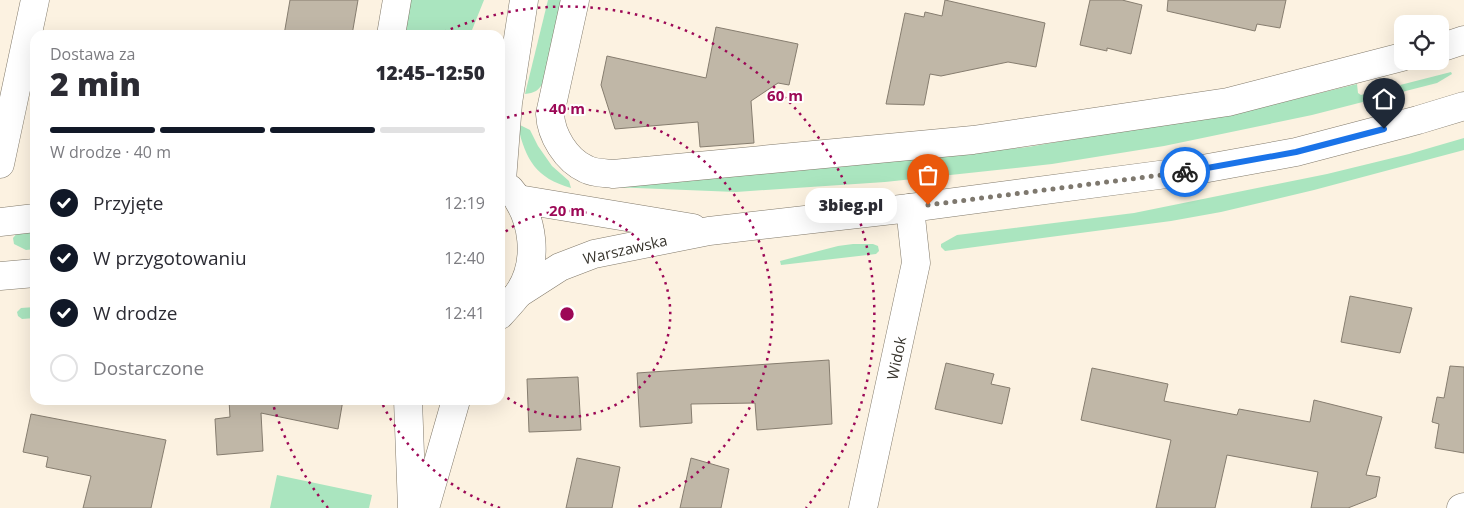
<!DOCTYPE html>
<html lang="pl">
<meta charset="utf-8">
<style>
:root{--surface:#fff;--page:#f2f2f3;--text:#2b2b33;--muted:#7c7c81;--line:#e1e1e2;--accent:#111827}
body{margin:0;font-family:"Open Sans",sans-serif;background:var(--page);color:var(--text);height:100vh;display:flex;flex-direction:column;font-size:19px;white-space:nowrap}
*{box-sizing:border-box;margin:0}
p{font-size:16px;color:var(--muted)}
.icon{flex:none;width:28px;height:28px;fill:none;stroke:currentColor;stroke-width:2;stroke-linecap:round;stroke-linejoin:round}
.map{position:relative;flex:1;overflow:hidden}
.drawer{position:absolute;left:30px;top:30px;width:475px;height:375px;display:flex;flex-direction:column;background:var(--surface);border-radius:15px;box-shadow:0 5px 20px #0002}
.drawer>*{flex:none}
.buttons{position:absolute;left:1394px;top:15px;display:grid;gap:10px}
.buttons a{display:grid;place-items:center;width:55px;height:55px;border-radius:10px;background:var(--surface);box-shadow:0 5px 20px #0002;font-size:25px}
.pin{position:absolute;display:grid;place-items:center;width:42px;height:42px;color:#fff;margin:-51px -21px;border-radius:50% 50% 50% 0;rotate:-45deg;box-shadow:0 0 5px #0007}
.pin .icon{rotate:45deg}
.courier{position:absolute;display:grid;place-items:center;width:50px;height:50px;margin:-25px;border:4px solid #1a73e8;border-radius:50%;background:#fff;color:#222;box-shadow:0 1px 6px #0007}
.bubble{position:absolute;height:35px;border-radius:15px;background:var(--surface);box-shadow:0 5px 20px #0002;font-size:16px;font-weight:800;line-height:35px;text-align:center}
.summary em{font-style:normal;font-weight:800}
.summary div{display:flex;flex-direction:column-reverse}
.summary{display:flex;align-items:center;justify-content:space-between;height:85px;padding:0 20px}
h1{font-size:32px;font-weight:800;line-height:38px}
.bar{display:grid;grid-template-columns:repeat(4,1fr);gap:8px 5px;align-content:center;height:60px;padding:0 20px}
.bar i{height:6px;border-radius:4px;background:var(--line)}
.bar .on{background:var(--accent)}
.bar p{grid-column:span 4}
ol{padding:0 20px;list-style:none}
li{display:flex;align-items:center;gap:15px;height:55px}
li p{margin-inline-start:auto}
li .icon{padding:5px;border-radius:50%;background:var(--accent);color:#fff;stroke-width:4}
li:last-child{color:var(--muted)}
li i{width:28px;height:28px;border:2px solid var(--line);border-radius:50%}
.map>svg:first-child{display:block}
.green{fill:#aae5bf}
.building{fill:#c0b7a7;stroke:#867d6f}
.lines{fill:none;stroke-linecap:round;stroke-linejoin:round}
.minor-casing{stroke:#827a6b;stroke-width:29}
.major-casing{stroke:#827a6b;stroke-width:29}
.minor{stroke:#fff;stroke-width:28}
.major{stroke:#fff;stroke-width:28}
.done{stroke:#7e786e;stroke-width:5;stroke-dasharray:0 9}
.route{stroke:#1a73e8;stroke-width:6}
.ring{fill:none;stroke:#9c0856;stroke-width:2.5;stroke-dasharray:2.5 5}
.labels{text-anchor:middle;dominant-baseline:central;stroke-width:4;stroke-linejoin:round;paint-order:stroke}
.street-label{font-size:15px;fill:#3a3730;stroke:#fff}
.centre{fill:#9c0856;stroke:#fff;stroke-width:2.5}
.ring-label{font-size:15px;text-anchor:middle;font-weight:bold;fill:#9c0856;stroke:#fff;stroke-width:4;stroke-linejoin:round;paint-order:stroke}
</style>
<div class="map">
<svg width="1464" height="508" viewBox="0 0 1464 508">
<rect width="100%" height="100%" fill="#fcf2e1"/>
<!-- green -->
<g class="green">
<path d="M409 0H484L470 35H402Z"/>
<path d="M548 0H561L544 81C539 91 534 93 525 94Z"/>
<path d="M1451 72 1452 74 1437 83 1312 115 1164 146 1052 164 885 182 736 192 611 187 1028 147 1271 105 1357 84 1358 93 1361 95Z"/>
<path d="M520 125 530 130 538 146 552 166 569 181 571 188C536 178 526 160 518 127Z"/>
<path d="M1464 138V150L1314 190 1221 212 1171 221 945 251 941 247V244L957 235 1134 213 1327 174 1409 154Z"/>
<path d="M35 230V249L26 250 14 244 13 238 18 232Z"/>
<path d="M853 244H873L878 246 879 251 876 254 781 265 780 261 838 246Z"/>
<path d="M35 307V318L22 319 18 316 17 312 21 308Z"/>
<path d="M277 475 372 495 369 508H270Z"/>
</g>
<!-- building -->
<g class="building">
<path d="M290 0H358L352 35H284Z"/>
<path d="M945 0 1045 23 1036 67 1008 62 941 76 930 74 924 105 886 104 905 13 924 17 925 12 942 16Z"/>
<path d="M1090 0H1122L1142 5 1131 54 1107 48V51L1080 45Z"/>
<path d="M1168 0H1286L1280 28 1257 24 1255 31 1167 11Z"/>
<path d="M716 27 798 44 789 85 778 83 751 101 754 143 700 147 698 122 615 129 601 85 607 56 706 78Z"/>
<path d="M1350 296 1412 308 1400 353 1341 342Z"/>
<path d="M829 360 832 424 757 430 755 403 691 404 692 423 640 427 637 373Z"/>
<path d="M946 363 994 374 991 384 1010 388 1002 424 935 409Z"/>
<path d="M1450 366 1464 367V453L1435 448 1439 424 1432 422 1437 397 1444 398Z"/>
<path d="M1092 368 1168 384 1164 401 1237 415 1239 409 1310 422 1314 400 1382 417 1366 475 1380 477 1376 497 1348 508H1311L1318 472 1227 455 1215 508H1156L1171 440 1081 420Z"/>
<path d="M578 377 581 430 529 432 527 379Z"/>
<path d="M229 400H343L338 429 261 413 263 451 217 455 215 419 230 417Z"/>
<path d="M31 414 166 440 151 508H83L91 476 46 467 48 457 23 452Z"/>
<path d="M577 458 620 467 612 508H566Z"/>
<path d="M691 458 729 469 721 508H680Z"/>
</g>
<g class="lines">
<defs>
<g id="minor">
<path d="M575 0 550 114C551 135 566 160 586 169 593 173 605 173 613 174L973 140 1228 102 1402 57"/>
<path d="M391 35 397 0"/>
<path d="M1440 48 1464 40"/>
<path d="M0 164 35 0"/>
<path d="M0 222 35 218"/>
<path d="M863 508 916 263 910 208"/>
<path d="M1461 508 1464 507"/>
</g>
<g id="major">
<path d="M502 180 508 103 524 0"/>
<path d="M518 199 693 228"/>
<path d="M0 276 35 273"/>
<path d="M518 294 560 267 594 254 709 231 910 208 1197 170 1296 152 1418 120 1464 106"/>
<path d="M500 315C506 308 513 301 518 294 540 262 534 217 510 189"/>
<path d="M408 400 412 508"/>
<path d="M425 508 456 400"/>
</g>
</defs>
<!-- minor casing -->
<use href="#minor" class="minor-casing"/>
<!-- major casing -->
<use href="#major" class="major-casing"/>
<!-- minor -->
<use href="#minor" class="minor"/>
<!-- major -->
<use href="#major" class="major"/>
</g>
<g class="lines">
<!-- done -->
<path class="done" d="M928 205 1185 172"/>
<!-- route -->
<path class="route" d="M1185 172 1296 152 1384 129"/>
</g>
<!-- distance rings -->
<g class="ring">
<path d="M500 236A103 103 0 1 1 500 392"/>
<path d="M500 508A205 205 0 0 1 381 401M500 120A205 205 0 1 1 634 508"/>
<path d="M328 508A308 308 0 0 1 272 401M437 35A308 308 0 0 1 806 508"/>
</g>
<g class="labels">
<!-- street labels -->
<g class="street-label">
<text transform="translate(625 249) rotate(-13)">Warszawska</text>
<text transform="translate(896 358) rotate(-78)">Widok</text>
</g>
</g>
<circle cx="567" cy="314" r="8" class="centre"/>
<g class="ring-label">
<text x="785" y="101">60 m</text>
<text x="567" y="114">40 m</text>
<text x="567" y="216">20 m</text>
</g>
</svg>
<div class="buttons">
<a><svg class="icon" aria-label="locate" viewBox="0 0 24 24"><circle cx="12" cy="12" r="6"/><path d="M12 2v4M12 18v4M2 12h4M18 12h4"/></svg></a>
</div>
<div class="pin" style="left:928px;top:205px;background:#ea580c"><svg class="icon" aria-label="bag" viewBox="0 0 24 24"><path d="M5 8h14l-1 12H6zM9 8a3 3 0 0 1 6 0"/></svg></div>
<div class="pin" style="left:1384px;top:129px;background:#1f2937"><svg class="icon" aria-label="home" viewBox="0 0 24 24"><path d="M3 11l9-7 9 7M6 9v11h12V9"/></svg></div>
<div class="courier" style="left:1185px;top:172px"><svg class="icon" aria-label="bike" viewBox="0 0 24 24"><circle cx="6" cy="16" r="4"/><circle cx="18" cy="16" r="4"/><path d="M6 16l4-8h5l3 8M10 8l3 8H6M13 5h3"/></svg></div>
<div class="bubble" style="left:805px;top:188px;width:92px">3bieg.pl</div>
<section class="drawer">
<div class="summary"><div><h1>2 min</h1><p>Dostawa za</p></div><em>12:45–12:50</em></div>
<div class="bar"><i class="on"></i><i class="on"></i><i class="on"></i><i></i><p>W drodze · 40 m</p></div>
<ol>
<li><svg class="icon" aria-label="check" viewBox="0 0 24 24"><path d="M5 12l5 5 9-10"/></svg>Przyjęte<p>12:19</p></li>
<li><svg class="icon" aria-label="check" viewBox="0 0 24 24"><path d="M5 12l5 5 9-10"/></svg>W przygotowaniu<p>12:40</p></li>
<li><svg class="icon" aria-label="check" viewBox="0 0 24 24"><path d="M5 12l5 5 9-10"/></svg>W drodze<p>12:41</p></li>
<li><i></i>Dostarczone</li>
</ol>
</section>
</div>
